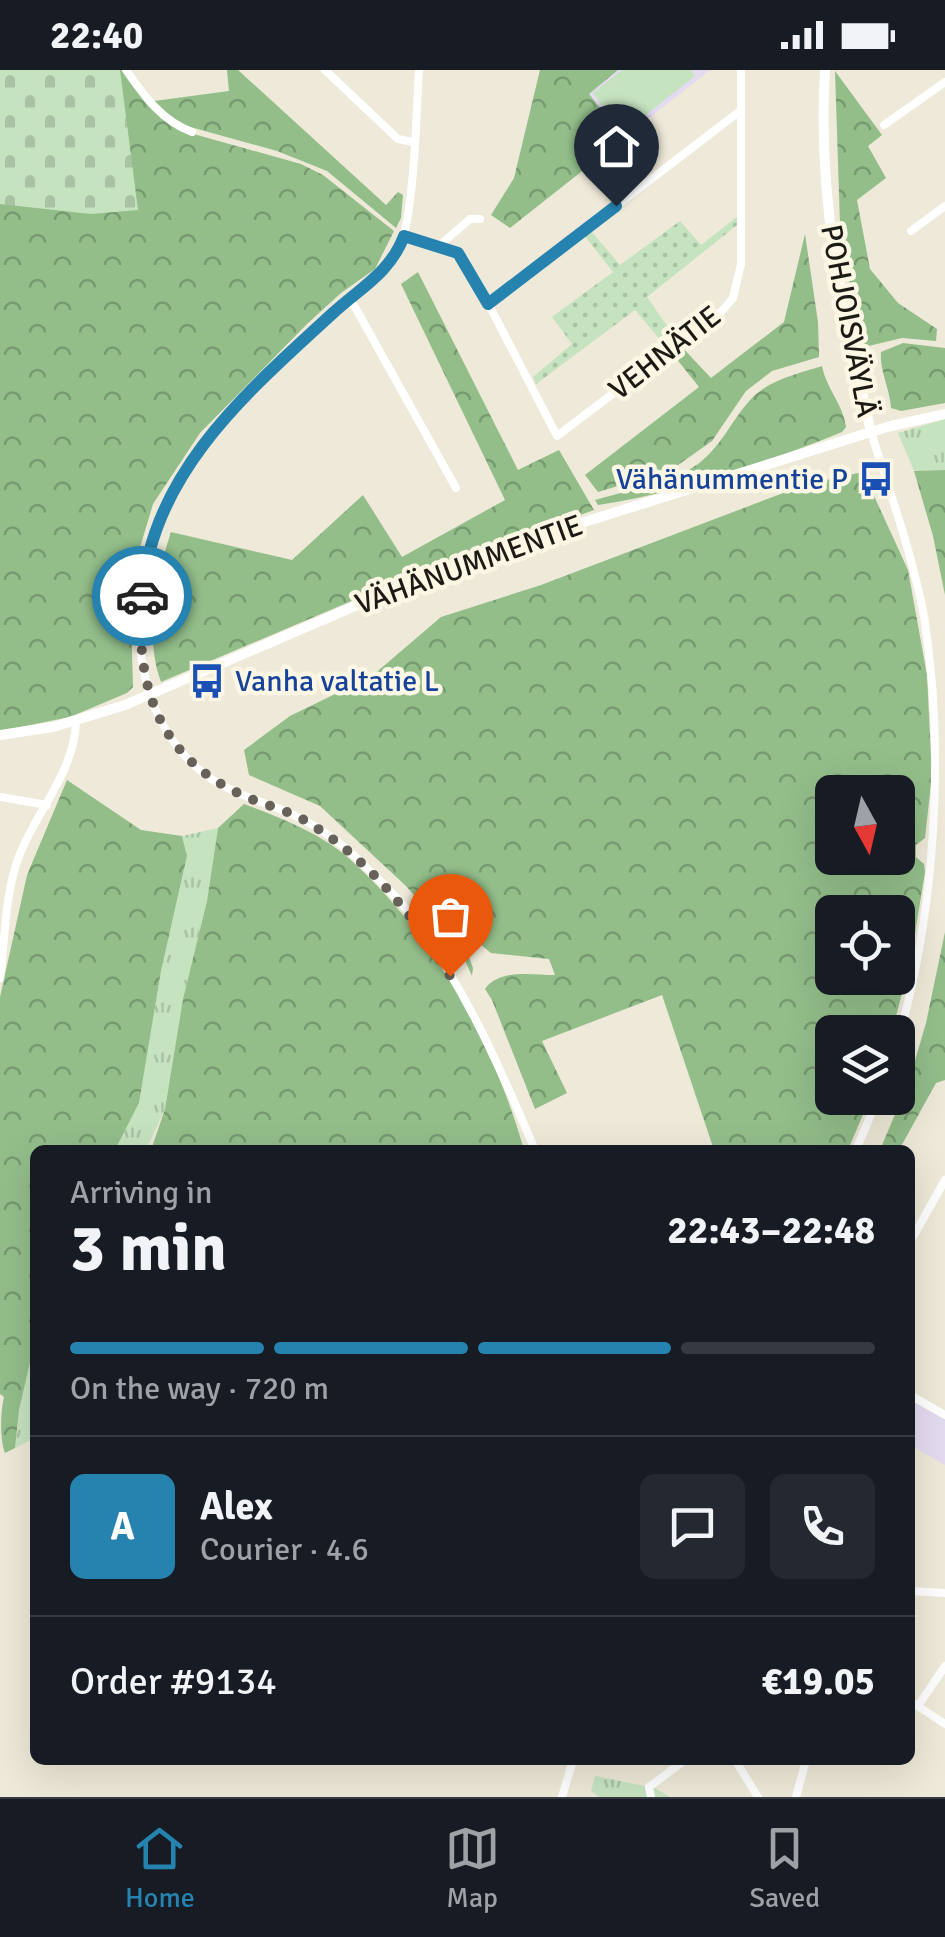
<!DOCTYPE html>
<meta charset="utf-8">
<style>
:root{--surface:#171b24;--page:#242831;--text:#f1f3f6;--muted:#9ea1a6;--line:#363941;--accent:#2683b0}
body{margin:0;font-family:Signika,sans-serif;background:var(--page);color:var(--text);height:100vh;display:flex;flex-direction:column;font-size:38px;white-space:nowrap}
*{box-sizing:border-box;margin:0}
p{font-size:32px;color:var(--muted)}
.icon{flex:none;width:55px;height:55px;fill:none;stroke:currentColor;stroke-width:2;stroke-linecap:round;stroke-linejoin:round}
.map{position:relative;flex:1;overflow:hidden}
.panel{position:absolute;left:30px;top:1075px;width:885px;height:620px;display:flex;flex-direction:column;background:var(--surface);border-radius:15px;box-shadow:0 10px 40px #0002}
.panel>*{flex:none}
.needle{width:65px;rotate:172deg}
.tools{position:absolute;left:815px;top:705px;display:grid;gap:20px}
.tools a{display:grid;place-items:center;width:100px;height:100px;border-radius:15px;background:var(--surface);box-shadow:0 10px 40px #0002;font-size:50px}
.pin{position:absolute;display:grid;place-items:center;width:85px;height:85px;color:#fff;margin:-102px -42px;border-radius:50% 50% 50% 0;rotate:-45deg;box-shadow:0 0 10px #0007}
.pin .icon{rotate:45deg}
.courier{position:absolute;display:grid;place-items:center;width:100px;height:100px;margin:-50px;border:8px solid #2683b0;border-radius:50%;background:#fff;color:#222;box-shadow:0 2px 12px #0007}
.summary em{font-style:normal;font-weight:700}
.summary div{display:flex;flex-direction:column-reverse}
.summary{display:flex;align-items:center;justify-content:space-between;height:170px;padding:0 40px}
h1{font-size:65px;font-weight:700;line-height:75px}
.bar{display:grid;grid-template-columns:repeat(4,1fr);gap:15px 10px;align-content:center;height:120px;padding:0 40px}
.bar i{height:12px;border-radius:8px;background:var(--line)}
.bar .current{background:var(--accent)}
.bar p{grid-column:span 4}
.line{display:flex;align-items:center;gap:25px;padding:0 40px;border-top:2px solid var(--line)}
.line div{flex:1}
.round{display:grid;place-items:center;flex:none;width:105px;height:105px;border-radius:15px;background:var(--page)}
.status{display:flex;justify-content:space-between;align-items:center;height:70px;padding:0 50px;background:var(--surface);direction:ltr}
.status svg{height:28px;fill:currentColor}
.dock{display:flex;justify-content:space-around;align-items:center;height:140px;border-top:2px solid var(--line);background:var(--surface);font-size:28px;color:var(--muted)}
.dock a{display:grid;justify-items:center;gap:5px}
.dock .current{color:var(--accent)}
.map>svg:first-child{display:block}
.education{fill:#e3dbf0}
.grass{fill:url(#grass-tufts)}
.forest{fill:url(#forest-crowns);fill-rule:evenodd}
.cemetery{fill:url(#cemetery-stones)}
.park{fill:url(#park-dots)}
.pitch{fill:#c6e3c0}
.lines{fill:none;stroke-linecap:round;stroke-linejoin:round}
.minor{stroke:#fff;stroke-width:8}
.major{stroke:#fff;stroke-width:10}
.done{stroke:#666259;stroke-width:10;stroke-dasharray:0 18}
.route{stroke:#2683b0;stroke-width:12}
.labels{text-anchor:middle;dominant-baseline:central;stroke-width:9;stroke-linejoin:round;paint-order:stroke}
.street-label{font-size:30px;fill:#1c1a14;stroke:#fcf6e5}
.transit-label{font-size:30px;fill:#164399;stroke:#fcf6e5;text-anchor:end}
</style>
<div class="status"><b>22:40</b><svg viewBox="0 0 49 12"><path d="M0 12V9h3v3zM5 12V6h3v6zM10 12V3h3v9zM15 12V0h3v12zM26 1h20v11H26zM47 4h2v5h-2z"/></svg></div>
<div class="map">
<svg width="945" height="1727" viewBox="0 0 945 1727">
<defs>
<pattern id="grass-tufts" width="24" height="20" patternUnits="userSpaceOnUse" patternTransform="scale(2.5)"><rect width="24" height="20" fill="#c6e3c0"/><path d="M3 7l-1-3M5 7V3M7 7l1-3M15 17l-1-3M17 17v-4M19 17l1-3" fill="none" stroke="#aac2a4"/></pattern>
<pattern id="forest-crowns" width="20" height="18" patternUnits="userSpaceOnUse" patternTransform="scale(2.5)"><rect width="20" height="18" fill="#93be8a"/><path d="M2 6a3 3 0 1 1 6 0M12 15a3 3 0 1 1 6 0" fill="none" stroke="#779a70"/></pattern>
<pattern id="cemetery-stones" width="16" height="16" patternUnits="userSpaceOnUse" patternTransform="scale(2.5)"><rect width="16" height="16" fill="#c6e3c0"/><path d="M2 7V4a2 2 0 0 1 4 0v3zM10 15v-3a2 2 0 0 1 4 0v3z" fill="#aac2a4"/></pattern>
<pattern id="park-dots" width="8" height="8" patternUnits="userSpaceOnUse" patternTransform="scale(2.5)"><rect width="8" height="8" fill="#c6e3c0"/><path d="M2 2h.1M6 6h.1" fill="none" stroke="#aac2a4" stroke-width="1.8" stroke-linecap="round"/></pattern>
</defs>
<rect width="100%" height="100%" fill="#eee9d8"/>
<!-- education -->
<g class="education">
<path d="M618 0H710L624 68 589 24Z"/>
<path d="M910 1330 945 1349V1395L910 1375Z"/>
</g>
<!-- grass -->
<g class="grass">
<path d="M945 349V400L914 401 898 363Z"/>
<path d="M218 758 207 831 183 929 165 1039 146 1080H115L139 1033 161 901 187 786 182 766Z"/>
<path d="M35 1271V1368L15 1378 19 1340Z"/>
<path d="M595 1706 655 1718 670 1727H599L591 1721Z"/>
</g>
<!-- forest -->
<g class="forest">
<path d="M0 0H126L150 33 190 63 301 94 323 105 394 161 375 199 341 223 307 254 200 363 153 434 130 511 133 617 127 623 70 647 0 661Z"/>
<path d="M227 0H238L386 135 398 122 403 125 401 148 396 158 327 101 277 81 176 53 154 31 229 21Z"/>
<path d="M540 0H618L589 24 624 68 510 158 491 145 514 108Z"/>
<path d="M835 1 882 65 868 76 886 108 857 130 870 199 898 233 937 259 936 271 902 268 860 278 840 154Z"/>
<path d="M805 164 818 252 819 287 772 301 746 321 712 371 671 400 598 422 585 405 699 317 671 282 680 275 711 308 784 252Z"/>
<path d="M418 202 518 400 559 380 594 440 389 515 161 612C144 566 156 507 171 462L292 490 363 425 402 487 505 430 401 214Z"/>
<path d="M903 273 945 278V333L901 341 891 338C890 319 879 299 881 282Z"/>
<path d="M822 296C826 318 843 334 846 357L842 362C768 392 676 424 598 435L595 430C628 420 669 414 698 394 722 376 732 349 752 328 771 309 797 304 822 296Z"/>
<path d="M945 400V525L933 466 914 401Z"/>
<path d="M863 402 908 500 927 605 932 705 925 768 916 775V787L924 794 925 802 911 888 892 962H832V1028H870L848 1080H714L662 925 542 971 567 1023 535 1039 492 930 485 919C499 898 533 905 555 905L549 889 491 883 481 875 466 879 473 898 472 906 459 877 406 816 320 736 249 705 244 680 290 646 372 606 441 547 541 515 807 414ZM832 722H898V788H832ZM832 842H898V908H832Z"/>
<path d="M67 710 141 760 182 766 187 786 161 901 139 1033 115 1080H35V1271L19 1340 15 1378 5 1383C0 1370 0 1343 4 1327L0 1324V927L27 805Z"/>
<path d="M244 734C281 748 323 764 353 792 435 867 494 974 524 1080H151L165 1039 183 929 207 831 218 758Z"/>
<path d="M945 862V1010L936 1013 899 1080H880L909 1011 926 953Z"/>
</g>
<!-- cemetery -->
<path class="cemetery" d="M0 0H120L138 140 91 144 0 134Z"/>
<!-- park -->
<path class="park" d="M738 146 737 155 647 227 679 273 669 280 635 240 536 314 533 307 572 274 552 247 613 202 584 165 590 160 620 195 680 151 701 175Z"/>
<!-- pitch -->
<path class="pitch" d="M622 0H691L695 6 624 62 593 23Z"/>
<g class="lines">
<!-- minor -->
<g class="minor">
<path d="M126 0C144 26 162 51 192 62"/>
<path d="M325 0 398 69 413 72"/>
<path d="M419 0C416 43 415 153 396 186 382 210 354 223 335 241 270 300 194 364 160 447 126 532 128 650 210 708 238 727 270 733 300 748 320 758 345 776 361 792 380 811 402 831 417 853 467 922 502 1002 535 1080"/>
<path d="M884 55 945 12"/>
<path d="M911 161 945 136"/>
<path d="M404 167 458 183 476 210 557 366 722 241 733 228 741 194V0"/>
<path d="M440 175 470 149H480"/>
<path d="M347 230 355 237 456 418"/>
<path d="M488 234 740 41"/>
<path d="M871 362C890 423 912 483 924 546 945 680 936 839 898 970"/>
<path d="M0 727 47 735"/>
<path d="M0 908C5 869 5 823 19 786 37 740 74 703 76 652"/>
<path d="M856 1080 878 1028"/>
<path d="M910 1172 945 1110"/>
<path d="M910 1325 945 1345"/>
<path d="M910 1521 945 1523"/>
<path d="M910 1631 945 1654"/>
<path d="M918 1636 945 1596"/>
<path d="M735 1690 758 1727"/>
<path d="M562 1727 573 1690"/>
<path d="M651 1727 649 1717 685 1690"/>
<path d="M796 1727 806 1690"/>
</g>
<!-- major -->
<g class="major">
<path d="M825 0C817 130 842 237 871 362"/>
<path d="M0 665 53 657 125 635 418 509 559 460 887 357 945 344"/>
</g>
</g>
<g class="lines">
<!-- done -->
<path class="done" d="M142 526C135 612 156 685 240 724 260 734 285 739 304 750 368 788 412 843 450 906"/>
<!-- route -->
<path class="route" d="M142 526C151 403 248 321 333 243 360 218 390 203 404 166L458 183 488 234 616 136"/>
</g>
<!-- icons -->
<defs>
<symbol id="bus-bare" viewBox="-9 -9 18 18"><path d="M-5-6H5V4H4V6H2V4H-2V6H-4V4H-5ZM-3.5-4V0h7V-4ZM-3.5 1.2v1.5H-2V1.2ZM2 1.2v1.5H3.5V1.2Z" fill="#1a4fb4" stroke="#fcf6e5" stroke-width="2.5" paint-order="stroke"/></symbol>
</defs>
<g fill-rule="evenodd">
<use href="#bus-bare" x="851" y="384" width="50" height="50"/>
<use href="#bus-bare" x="182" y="586" width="50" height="50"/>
</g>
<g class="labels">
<!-- street labels -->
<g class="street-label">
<text transform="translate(849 251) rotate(79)">POHJOISVÄYLÄ</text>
<text transform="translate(665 283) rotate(-38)">VEHNÄTIE</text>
<text transform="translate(469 495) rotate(-20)">VÄHÄNUMMENTIE</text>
</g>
<!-- transit labels -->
<g class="transit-label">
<text x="848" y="409">Vähänummentie P</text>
<text x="235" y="611" text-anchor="start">Vanha valtatie L</text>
</g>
</g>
</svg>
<div class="tools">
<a><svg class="needle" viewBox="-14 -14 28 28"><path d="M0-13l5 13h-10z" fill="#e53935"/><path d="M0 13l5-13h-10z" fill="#9ea1a6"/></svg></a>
<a><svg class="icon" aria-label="locate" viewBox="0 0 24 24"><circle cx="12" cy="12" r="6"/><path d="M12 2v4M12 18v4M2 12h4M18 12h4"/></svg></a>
<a><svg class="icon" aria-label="layers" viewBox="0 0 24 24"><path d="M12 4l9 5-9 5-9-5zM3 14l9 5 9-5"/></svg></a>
</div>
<div class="pin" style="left:450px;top:906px;background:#ea580c"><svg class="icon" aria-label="bag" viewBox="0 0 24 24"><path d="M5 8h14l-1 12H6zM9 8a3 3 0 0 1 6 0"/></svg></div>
<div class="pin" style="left:616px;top:136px;background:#1f2937"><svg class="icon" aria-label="home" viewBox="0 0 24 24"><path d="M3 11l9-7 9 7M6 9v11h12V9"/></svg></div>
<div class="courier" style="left:142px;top:526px"><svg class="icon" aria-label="car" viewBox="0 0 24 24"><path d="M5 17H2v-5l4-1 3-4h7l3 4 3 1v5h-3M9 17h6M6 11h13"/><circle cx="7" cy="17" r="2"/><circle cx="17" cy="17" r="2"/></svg></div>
<section class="panel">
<div class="summary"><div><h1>3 min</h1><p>Arriving in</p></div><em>22:43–22:48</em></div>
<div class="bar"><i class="current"></i><i class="current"></i><i class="current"></i><i></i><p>On the way · 720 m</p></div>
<div class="line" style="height:180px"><b class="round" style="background:var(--accent);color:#fff">A</b><div><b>Alex</b><p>Courier · 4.6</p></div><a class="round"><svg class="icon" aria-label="chat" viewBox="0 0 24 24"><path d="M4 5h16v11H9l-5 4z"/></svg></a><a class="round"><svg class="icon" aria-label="phone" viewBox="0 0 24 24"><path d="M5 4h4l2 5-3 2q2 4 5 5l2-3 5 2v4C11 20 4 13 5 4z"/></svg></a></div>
<div class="line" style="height:130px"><div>Order #9134</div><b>€19.05</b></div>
</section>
</div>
<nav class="dock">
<a class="current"><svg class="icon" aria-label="home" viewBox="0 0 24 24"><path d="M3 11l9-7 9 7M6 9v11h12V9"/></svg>Home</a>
<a><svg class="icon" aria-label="map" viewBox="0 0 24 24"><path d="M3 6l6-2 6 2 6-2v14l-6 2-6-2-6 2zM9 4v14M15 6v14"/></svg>Map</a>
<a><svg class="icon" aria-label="saved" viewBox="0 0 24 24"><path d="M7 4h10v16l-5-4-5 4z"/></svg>Saved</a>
</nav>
